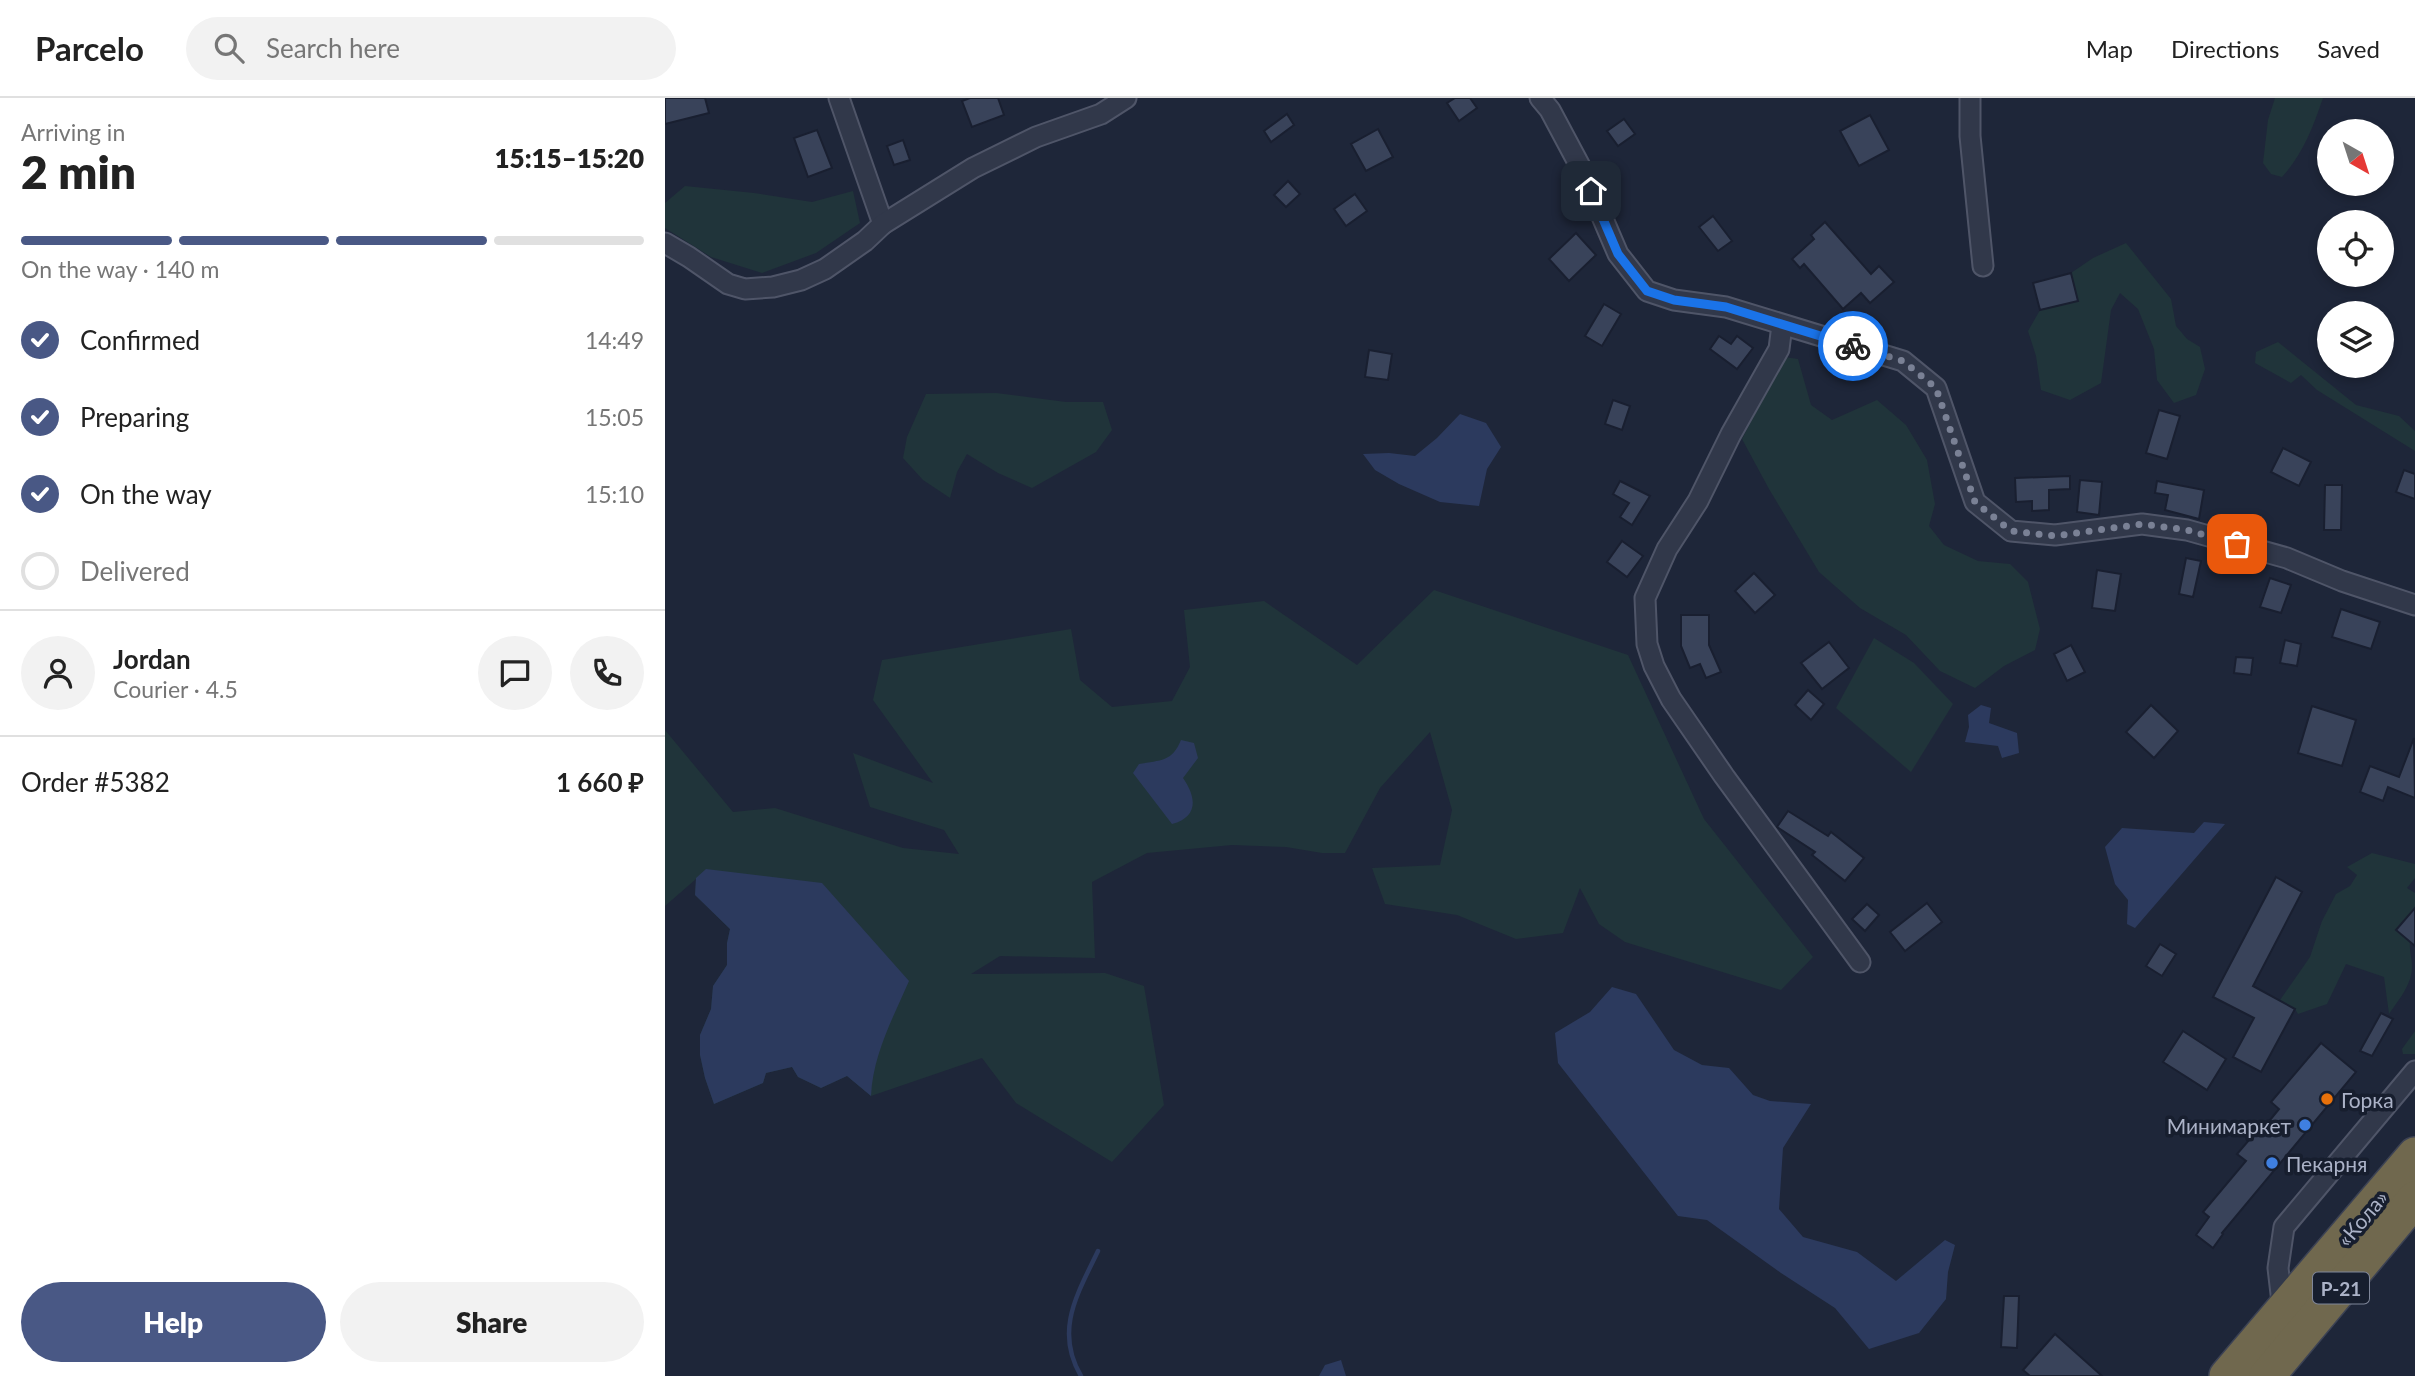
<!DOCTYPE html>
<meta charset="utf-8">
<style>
:root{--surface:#fff;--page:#f2f2f2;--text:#222;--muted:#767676;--line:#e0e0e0;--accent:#495885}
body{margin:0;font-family:Lato,sans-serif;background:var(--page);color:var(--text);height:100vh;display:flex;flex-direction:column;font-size:26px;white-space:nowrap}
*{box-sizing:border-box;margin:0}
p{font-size:23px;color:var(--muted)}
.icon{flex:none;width:38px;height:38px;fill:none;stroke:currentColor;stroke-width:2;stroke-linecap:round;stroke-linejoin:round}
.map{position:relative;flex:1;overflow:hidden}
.side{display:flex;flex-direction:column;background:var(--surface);width:665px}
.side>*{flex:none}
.needle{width:46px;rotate:141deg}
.controls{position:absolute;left:1652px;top:21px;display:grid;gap:14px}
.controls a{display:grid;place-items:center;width:77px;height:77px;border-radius:50%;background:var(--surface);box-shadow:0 4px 10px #0003;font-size:35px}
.pin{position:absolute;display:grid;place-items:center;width:60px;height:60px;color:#fff;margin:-30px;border-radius:14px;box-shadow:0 4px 10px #0006}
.courier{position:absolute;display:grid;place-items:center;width:70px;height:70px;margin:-35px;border:5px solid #1a73e8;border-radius:50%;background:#fff;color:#222;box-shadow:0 2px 9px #0007}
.overview em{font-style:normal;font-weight:800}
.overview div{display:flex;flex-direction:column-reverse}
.overview{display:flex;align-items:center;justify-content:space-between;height:119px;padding:0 21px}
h1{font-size:46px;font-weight:800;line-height:52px}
.bar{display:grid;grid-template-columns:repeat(4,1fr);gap:10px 7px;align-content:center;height:84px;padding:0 21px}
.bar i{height:9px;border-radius:5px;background:var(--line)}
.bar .active{background:var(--accent)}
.bar p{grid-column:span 4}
.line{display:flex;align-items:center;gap:18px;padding:0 21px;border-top:2px solid var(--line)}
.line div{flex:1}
.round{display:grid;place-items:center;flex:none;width:74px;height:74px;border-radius:37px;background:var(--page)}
ol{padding:0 21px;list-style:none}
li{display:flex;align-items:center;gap:21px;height:77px}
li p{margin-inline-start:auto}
li .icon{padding:7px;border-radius:50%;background:var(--accent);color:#fff;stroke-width:4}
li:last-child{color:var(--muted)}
li i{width:38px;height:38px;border:4px solid var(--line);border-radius:50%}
.primary-button{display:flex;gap:14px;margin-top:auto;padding:14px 21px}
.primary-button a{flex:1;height:80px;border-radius:42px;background:var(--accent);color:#fff;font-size:28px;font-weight:800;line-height:80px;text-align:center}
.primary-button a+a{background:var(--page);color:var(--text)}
header{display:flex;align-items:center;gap:42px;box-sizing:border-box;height:98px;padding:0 35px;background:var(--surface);border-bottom:2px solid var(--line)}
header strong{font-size:33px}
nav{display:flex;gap:38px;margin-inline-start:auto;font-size:24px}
.search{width:490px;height:63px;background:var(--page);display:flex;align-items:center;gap:18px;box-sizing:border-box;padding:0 24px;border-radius:38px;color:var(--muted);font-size:26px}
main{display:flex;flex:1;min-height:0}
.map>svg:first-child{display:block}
.green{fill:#20343a}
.water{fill:#2c3a5e}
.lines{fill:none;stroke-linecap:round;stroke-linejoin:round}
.stream{stroke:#2c3a5e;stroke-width:4.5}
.building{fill:#39435a;stroke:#191f30;stroke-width:2}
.street-casing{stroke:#4f5568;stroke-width:23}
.highway-casing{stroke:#3c4254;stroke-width:38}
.street{stroke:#31384a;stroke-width:19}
.highway{stroke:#70684e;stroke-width:35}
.done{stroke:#7a8195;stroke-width:7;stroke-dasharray:0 12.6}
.route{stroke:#1a73e8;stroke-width:9}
.food-dot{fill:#e8710a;stroke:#171e2e;stroke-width:2.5}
.shop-dot{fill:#3f7fe0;stroke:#171e2e;stroke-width:2.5}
.labels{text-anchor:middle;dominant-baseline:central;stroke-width:7;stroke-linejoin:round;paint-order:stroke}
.shield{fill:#171e2e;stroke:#7f8699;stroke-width:2}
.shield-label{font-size:19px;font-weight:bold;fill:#abb2c7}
.poi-label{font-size:21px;fill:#abb2c7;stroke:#171e2e;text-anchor:start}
.street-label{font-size:21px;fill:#abb2c7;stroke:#171e2e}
</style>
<header>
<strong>Parcelo</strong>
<div class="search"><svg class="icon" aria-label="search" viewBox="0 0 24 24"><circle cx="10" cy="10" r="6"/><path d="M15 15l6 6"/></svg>Search here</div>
<nav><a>Map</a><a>Directions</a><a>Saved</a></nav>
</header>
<main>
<section class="side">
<div class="overview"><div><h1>2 min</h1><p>Arriving in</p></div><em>15:15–15:20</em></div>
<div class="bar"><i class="active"></i><i class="active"></i><i class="active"></i><i></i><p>On the way · 140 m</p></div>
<ol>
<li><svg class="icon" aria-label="check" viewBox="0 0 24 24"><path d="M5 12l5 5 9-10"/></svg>Confirmed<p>14:49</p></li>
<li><svg class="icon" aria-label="check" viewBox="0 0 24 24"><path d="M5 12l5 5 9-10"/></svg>Preparing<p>15:05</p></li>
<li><svg class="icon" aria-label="check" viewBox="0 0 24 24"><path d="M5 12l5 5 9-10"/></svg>On the way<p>15:10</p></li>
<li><i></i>Delivered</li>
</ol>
<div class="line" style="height:126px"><a class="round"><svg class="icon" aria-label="person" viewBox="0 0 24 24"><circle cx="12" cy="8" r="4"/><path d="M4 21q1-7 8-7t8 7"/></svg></a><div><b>Jordan</b><p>Courier · 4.5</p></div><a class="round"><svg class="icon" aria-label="chat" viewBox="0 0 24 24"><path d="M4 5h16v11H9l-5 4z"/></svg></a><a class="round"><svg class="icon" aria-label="phone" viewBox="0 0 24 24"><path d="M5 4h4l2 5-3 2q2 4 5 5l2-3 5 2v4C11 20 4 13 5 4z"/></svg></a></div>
<div class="line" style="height:91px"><div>Order #5382</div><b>1 660 ₽</b></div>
<div class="primary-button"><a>Help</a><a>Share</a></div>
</section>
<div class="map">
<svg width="1750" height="1278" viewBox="0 0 1750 1278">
<rect width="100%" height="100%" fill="#1e2639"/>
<!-- green -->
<g class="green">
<path d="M1610 0H1658C1648 29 1638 56 1617 79L1606 76 1598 65 1603 22Z"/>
<path d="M20 88 89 95 147 104 188 93 195 125 151 155 97 175 46 159 0 130V105Z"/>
<path d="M1461 145 1506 201 1511 228 1522 241 1535 249 1540 271 1531 297 1509 305 1492 282 1489 251 1473 211 1455 195 1446 212 1436 285 1405 302 1376 292 1371 258 1363 233 1375 212 1413 203 1406 175 1428 160Z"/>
<path d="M1613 244 1691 307 1734 318 1750 333V353L1652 292 1636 277 1626 285 1590 265 1591 254Z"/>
<path d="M1119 259 1133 261 1146 307 1167 322 1212 302 1241 327 1262 362 1270 406 1264 428 1279 447 1313 463 1345 466 1363 484 1375 531 1370 552 1339 568 1310 590 1275 573 1241 537 1195 510 1154 474 1104 391 1077 341Z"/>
<path d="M331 295 401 304H438L447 332 431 354 367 390 333 375 302 356 292 374 285 400 258 382 238 360 242 339 261 296Z"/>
<path d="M769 492 963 557 1039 721 1148 859 1116 892 960 844 934 826 915 790 898 835 851 841 792 817 720 806 707 770 775 767 787 712 765 634 715 690 680 755H657L621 749 567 747 482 755 427 784 430 860 335 858 306 876 440 875 479 888 499 1007 447 1064 351 1005 317 960 206 998 182 978 156 990 133 979 127 969 101 975 98 985 49 1006 40 980 35 957V937L46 911 48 888 62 867V845L65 831 30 797 31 781 0 808V632L68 714 110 710 238 750 294 756 279 732 205 709 188 655 268 685 208 602 217 562 406 531 415 582 447 609 507 603 525 569 519 512 599 503 692 567Z"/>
<path d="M1209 540 1249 565 1288 606 1246 674 1171 610Z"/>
<path d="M1707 755 1750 766V780L1742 790 1750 795V810L1731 832 1745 844C1744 853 1747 859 1747 868 1747 887 1734 901 1724 916L1719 879 1681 866 1662 906 1633 916 1630 911 1615 902 1645 859 1657 823 1671 796 1685 788 1692 777 1682 769Z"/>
<path d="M1750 933V956H1738L1737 951Z"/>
</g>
<!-- water -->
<g class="water">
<path d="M795 316 821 325 836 349 822 371 814 408 775 404 734 386 710 372 698 356 724 355 750 358 772 340Z"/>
<path d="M1316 607 1326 610 1324 625 1352 635 1354 655 1337 660 1333 648 1300 644 1304 629 1303 617Z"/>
<path d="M516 642 529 645 533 660 518 680C532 700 533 719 507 726L468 675 474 666C496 662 507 664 516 642Z"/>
<path d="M1539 724 1560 726 1470 830 1462 826 1463 802 1450 786 1440 749 1457 730 1529 735Z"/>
<path d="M41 771 157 785 244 883C228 920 208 956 206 998L182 978 156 990 133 979 127 969 101 975 98 985 49 1006 40 980 35 957V937L46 911 48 888 62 867V845L65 831 30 797 31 780Z"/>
<path d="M947 889 971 896 1009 952 1037 967 1064 970 1088 997 1105 1003 1146 1006 1118 1050 1114 1111 1138 1139 1192 1154 1231 1183 1280 1142 1290 1147 1283 1174 1281 1201 1254 1235 1204 1251 1170 1210 1116 1175 1042 1122 1013 1118 893 965 890 935 925 914Z"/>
<path d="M676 1262 681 1278H654L660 1267Z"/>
</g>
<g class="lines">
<!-- stream -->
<path class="stream" d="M416 1278C389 1232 413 1195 433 1153"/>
</g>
<!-- building -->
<g class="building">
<path d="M0 0H40L44 15 0 26Z"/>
<path d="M305 0H333L339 17 307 29 297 3Z"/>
<path d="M790 0H805L812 10 794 23 782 5Z"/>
<path d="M622 16 629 27 606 44 599 33Z"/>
<path d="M1205 17 1224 52 1194 68 1175 33Z"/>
<path d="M959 21 970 36 953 48 942 33Z"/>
<path d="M713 31 728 59 701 73 686 46Z"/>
<path d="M152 32 167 70 143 79 129 40Z"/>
<path d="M238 42 245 62 229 67 222 48Z"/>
<path d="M623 83 635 96 621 109 609 97Z"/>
<path d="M690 96 702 113 681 128 669 111Z"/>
<path d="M1048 118 1067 143 1053 153 1034 129Z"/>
<path d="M1160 124 1206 176 1214 168 1229 184 1205 205 1196 195 1178 211 1139 166 1135 170 1127 161 1149 141 1146 137Z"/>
<path d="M911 135 931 157 904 183 884 161Z"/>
<path d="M1406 175 1413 203 1375 212 1368 185Z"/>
<path d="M939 206 956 216 937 248 920 238Z"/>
<path d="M1054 238 1066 246 1072 238 1088 250 1072 271 1045 251Z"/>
<path d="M704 252 727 256 723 282 700 279Z"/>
<path d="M948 302 965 308 957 332 940 326Z"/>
<path d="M1494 312 1515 318 1502 361 1481 355Z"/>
<path d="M1618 350 1646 364 1634 388 1606 374Z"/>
<path d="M1739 372 1750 376V401L1731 394Z"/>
<path d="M1405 378V391L1384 392V412L1367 413V403L1351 404 1350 380Z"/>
<path d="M1415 382 1437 384 1434 417 1412 414Z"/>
<path d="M955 383 985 398 967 427 955 419 964 405 948 396Z"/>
<path d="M1492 383 1539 392 1534 421 1500 412 1503 397 1490 395Z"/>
<path d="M1660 387H1677L1676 432H1659Z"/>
<path d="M957 443 978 458 962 479 942 464Z"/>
<path d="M1521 460 1536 463 1528 499 1514 496Z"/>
<path d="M1432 472 1456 476 1450 513 1427 510Z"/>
<path d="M1089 475 1110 497 1090 515 1070 493Z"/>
<path d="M1605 480 1626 487 1616 515 1595 509Z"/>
<path d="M1676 511 1715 524 1706 551 1667 539Z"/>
<path d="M1016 517H1044V547L1056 574 1041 580 1035 566 1025 570 1016 548Z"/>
<path d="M1620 542 1636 546 1632 568 1615 565Z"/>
<path d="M1164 544 1184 570 1157 591 1136 565Z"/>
<path d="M1406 547 1420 574 1402 583 1389 556Z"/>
<path d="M1571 559 1588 560 1586 577 1569 575Z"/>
<path d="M1143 592 1159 606 1146 622 1130 607Z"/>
<path d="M1486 607 1513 633 1489 660 1461 634Z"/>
<path d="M1647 608 1691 622 1677 668 1633 655Z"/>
<path d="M1749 640 1750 700 1723 689 1718 703 1695 694 1705 668 1734 679Z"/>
<path d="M1123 713 1163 738 1166 734 1199 760 1180 783 1147 757 1150 754 1112 729Z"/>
<path d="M1611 779 1637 794 1588 888 1630 911 1596 974 1568 959 1589 920 1548 899Z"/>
<path d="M1262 805 1277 824 1240 853 1225 834Z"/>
<path d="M1202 806 1214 817 1200 833 1187 821Z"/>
<path d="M1750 810V848L1731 832Z"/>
<path d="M1495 846 1511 856 1497 878 1481 868Z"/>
<path d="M1716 915 1728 921 1707 958 1695 953Z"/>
<path d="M1518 933 1561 961 1542 992 1498 964Z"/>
<path d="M1656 945 1691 974 1557 1135 1558 1136 1548 1150 1531 1137 1544 1119 1538 1114 1581 1063 1572 1056 1590 1035 1592 1038 1614 1011 1606 1004Z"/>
<path d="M1339 1198H1354L1352 1250 1336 1249Z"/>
<path d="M1390 1236 1437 1278H1365L1358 1272Z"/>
</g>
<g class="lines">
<defs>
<g id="street">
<path d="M174 0 218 126"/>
<path d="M875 0 885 12 917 72 953 156 982 193 1009 202 1061 209 1238 263 1271 290 1310 404 1346 433 1390 437 1477 426 1522 432 1622 460 1677 483 1750 507"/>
<path d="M1305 0V38L1318 168"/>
<path d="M0 145 24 159 63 186 80 191 108 189 136 182 160 171 200 143 218 126 308 70 371 39 436 16 461 0"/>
<path d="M1117 227 1114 251 1066 336 1033 403 1002 451 980 500 982 546 989 568 1006 601 1059 678 1195 864"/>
<path d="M1618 1213 1613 1170 1619 1129 1750 973"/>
</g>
<g id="highway">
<path d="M1562 1278 1750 1057"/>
<path d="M1602 1278 1750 1101"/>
</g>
</defs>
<!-- street casing -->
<use href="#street" class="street-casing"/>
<!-- highway casing -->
<use href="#highway" class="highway-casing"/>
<!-- street -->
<use href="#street" class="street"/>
<!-- highway -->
<use href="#highway" class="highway"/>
</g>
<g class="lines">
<!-- done -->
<path class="done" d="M1188 248 1238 263 1271 290 1310 404 1346 433 1390 438 1477 426 1522 432 1572 446"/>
<!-- route -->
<path class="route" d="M926 93 953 156 982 193 1009 202 1061 209 1188 248"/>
</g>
<!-- markers -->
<circle class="food-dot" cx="1662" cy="1001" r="7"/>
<g class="shop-dot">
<circle cx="1640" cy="1027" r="7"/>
<circle cx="1607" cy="1065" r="7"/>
</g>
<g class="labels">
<!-- shield labels -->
<rect class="shield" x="1648" y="1174.5" width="56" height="31" rx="5"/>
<g class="shield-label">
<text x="1676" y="1190">Р-21</text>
</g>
<!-- poi labels -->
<g class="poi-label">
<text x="1676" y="1001">Горка</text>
<text x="1626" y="1027" text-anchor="end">Минимаркет</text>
<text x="1621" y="1065">Пекарня</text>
</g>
<!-- street labels -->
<g class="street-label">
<text transform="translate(1697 1120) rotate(-50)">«Кола»</text>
</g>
</g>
</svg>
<div class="controls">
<a><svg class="needle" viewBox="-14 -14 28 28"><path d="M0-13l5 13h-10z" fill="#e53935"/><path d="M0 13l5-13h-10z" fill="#767676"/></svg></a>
<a><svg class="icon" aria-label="locate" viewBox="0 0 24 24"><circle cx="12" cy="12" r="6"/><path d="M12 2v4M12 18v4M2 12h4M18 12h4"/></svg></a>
<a><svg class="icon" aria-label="layers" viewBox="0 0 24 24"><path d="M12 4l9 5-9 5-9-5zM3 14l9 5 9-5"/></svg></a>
</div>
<div class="pin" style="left:1572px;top:446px;background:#ea580c"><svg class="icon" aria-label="bag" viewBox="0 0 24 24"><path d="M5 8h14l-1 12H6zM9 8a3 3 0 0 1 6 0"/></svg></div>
<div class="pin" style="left:926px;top:93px;background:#1f2937"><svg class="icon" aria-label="home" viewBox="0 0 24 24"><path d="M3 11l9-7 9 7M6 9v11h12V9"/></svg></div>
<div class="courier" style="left:1188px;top:248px"><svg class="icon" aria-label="bike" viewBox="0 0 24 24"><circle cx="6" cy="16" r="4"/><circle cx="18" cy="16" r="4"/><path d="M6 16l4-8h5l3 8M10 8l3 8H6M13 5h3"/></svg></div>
</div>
</main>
